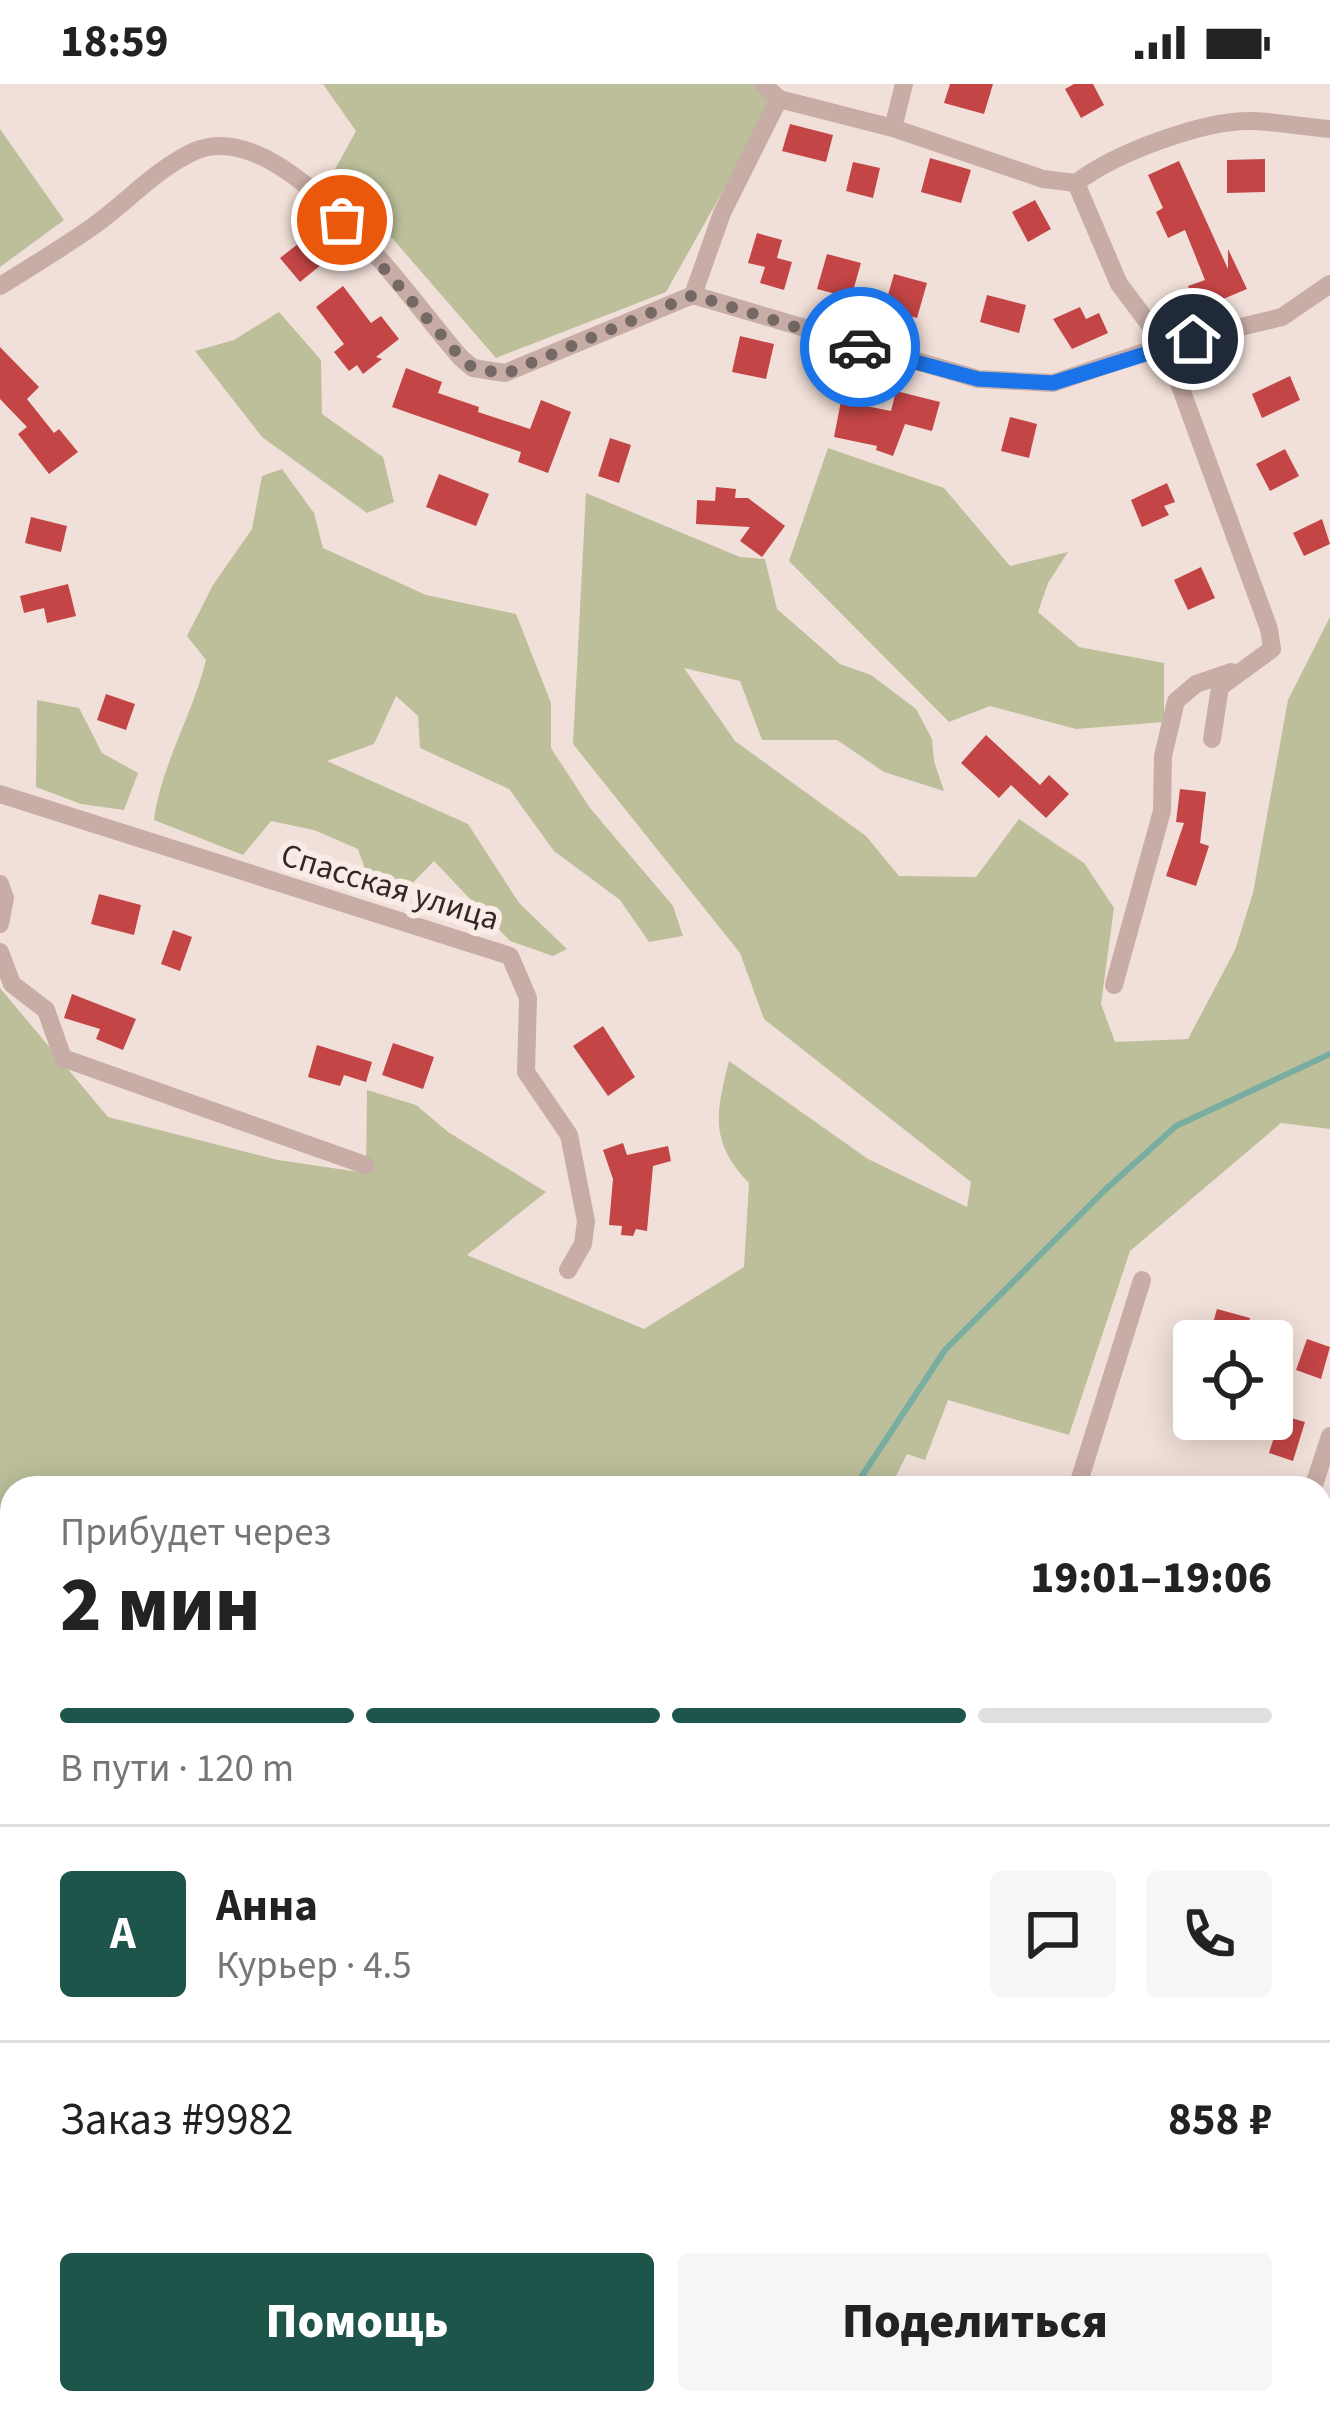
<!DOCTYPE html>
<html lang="ru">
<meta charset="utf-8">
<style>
:root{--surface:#fff;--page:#f6f6f6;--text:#222;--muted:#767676;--line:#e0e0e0;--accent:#1d554b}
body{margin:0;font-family:"Source Sans 3",sans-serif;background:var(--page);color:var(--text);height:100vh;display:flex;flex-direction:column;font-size:45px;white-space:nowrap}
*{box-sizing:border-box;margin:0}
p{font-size:39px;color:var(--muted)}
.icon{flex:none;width:66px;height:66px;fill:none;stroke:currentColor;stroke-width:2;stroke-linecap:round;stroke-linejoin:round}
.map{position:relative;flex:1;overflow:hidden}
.drawer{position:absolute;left:0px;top:1392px;width:1332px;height:939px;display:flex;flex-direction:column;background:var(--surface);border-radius:36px 36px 0 0;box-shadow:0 6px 30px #0003}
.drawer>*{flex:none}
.buttons{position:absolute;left:1173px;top:1236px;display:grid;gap:24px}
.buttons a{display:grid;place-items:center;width:120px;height:120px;border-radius:12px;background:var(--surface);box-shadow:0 6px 30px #0003;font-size:60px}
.pin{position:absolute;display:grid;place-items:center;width:102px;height:102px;color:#fff;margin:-51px;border:6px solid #fff;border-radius:50%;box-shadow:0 3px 12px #0007}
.courier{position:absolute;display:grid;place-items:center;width:120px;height:120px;margin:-60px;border:9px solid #1a73e8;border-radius:50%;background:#fff;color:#222;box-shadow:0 3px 15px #0007}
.headline em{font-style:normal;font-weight:800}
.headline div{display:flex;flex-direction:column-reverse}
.headline{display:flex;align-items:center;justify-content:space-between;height:204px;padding:0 60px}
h1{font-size:78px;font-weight:800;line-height:90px}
.bar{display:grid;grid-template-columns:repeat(4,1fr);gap:18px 12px;align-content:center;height:144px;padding:0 60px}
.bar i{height:15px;border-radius:9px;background:var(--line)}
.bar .on{background:var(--accent)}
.bar p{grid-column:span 4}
.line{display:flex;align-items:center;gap:30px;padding:0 60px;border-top:3px solid var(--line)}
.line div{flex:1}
.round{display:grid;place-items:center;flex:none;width:126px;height:126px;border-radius:12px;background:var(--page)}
.action{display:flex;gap:24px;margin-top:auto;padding:24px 60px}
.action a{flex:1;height:138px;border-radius:12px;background:var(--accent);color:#fff;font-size:48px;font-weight:800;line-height:138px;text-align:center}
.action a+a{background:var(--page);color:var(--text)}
.status{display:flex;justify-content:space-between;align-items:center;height:84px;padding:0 60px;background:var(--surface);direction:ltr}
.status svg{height:33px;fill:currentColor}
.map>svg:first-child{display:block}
.green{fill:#bcbf9a}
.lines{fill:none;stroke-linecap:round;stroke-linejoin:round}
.stream{stroke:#79ada2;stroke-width:6}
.building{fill:#c44546}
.minor{stroke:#c8ada6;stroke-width:18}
.done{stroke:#766865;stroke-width:12;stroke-dasharray:0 21.6}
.route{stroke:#1a73e8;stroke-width:15}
.labels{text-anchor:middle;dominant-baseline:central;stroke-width:12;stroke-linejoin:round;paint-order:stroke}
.street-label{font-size:33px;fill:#342727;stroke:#f9ebe5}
</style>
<div class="status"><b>18:59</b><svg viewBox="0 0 49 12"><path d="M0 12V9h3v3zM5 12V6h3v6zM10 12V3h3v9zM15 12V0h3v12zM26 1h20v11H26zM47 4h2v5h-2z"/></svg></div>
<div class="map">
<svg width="1330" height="2330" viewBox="0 0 1330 2330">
<rect width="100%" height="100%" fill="#f1e0d9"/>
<!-- green -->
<g class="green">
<path d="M323 0H754L773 18 666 208 496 274 334 87 356 47Z"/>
<path d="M0 45 64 136 0 183Z"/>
<path d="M279 228 321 276 322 330 383 373 394 418 367 429 262 353 195 267 234 256Z"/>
<path d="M828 364 944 404 1010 482 1068 468 1048 499 1038 528 1079 563 1164 579V638L1076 645 990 622 949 638 789 477Z"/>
<path d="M282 385 314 429 323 464 426 511 516 530 551 619V664L590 724 673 822 683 852 649 858 620 816 554 767 509 705 420 664 418 632 396 612 374 660 327 677 468 740 519 819 567 865 553 872 510 857 434 777 396 816 373 808 358 765 314 746 271 737 243 771 154 736C161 681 193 630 206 576L187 552 213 501 252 445 262 392Z"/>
<path d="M586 409 740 473 765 475 777 525 840 580 871 591 916 625 932 655 934 677 944 707 884 688 837 656H762L740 597 684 584 735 657 866 752 899 792 976 793 1019 735 1084 779 1114 824 1101 920 1115 958 1188 955 1235 866 1253 809 1288 616 1330 533V1045L1281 1039 1130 1167 1069 1351 948 1316 925 1376 907 1370 890 1404H12V2319H464L460 2330H0V904L108 1033 278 1076 366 1089 367 1006 416 1021 448 1048 546 1108 467 1171 644 1245 744 1183 749 1099C709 1057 716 1029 729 977L868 1075 967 1123 971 1098 764 935 740 869 573 660Z"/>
<path d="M37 616 79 624 102 669 138 689 124 726 81 720 36 703Z"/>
<path d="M1330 1963V2249L1320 2275V1983Z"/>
</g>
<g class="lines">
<!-- stream -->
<g class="stream">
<path d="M854 1404 945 1266 1105 1106 1176 1042 1330 970"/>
<path d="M441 2330 447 2319"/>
</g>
</g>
<!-- building -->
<g class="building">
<path d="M950 0H993L984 30 944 19Z"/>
<path d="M1074 0H1093L1104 21 1081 34 1065 5Z"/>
<path d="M790 40 833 51 826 78 782 67Z"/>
<path d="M930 74 971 86 961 119 921 108Z"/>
<path d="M1265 75V108L1227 109V76Z"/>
<path d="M1179 77 1228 185V165L1247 205 1197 226 1188 202 1205 196 1185 146 1168 154 1156 128 1163 124 1148 91Z"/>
<path d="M853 78 880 84 873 114 846 107Z"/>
<path d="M1035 116 1051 145 1028 158 1012 128Z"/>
<path d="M757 149 782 156 777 174 792 178 784 206 760 199 765 183 748 179Z"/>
<path d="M303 156 322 180 300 198 280 174Z"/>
<path d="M827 170 861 179 851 214 817 205Z"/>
<path d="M894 190 927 199 917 234 884 225Z"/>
<path d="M343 202 371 239 381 232 399 255 376 273 382 275 363 290 357 281 349 287 334 268 344 260 316 223Z"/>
<path d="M987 211 1026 221 1019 249 980 238Z"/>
<path d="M1080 223 1086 235 1099 229 1108 249 1072 265 1053 235Z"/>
<path d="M740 252 774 260 766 295 732 288Z"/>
<path d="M0 263 39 303 27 315 54 349 59 345 78 368 49 390 18 350 27 343 0 315Z"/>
<path d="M406 284 442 298 438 309 479 323 478 328 530 345 541 316 571 328 548 389 518 378 521 368 392 323Z"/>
<path d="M1290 292 1300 316 1262 334 1252 310Z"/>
<path d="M896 307 940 318 932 347 905 340 893 372 876 366 877 362 834 353 841 317 891 327Z"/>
<path d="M1010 333 1037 340 1029 374 1001 367Z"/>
<path d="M610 354 631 361 619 399 598 392Z"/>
<path d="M1285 365 1299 392 1270 407 1256 380Z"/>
<path d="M439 390 489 410 476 442 426 423Z"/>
<path d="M1167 399 1175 418 1164 422 1169 431 1142 443 1131 416Z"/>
<path d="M716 403 736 405 735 414H748L785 442 762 473 740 457 750 443 696 440 697 416 715 417Z"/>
<path d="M31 433 67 442 61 468 25 459Z"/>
<path d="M1322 435 1330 460 1304 472 1293 449Z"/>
<path d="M1201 483 1215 514 1188 526 1174 496Z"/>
<path d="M68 500 76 532 47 539 44 524 24 529 20 512Z"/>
<path d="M106 610 135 620 126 646 97 636Z"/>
<path d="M986 651 1040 701 1049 691 1069 710 1046 734 1011 701 999 714 961 679Z"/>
<path d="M1180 705 1206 708 1200 759 1209 762 1196 802 1166 792 1184 739 1176 738Z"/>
<path d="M99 810 141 821 134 851 91 840Z"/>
<path d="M173 846 192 853 180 887 161 880Z"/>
<path d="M72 910 136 935 123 966 96 955 100 945 64 934Z"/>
<path d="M603 942 635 993 608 1012 573 962Z"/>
<path d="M393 959 434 973 423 1005 382 991Z"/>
<path d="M317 961 372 978 366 998 344 991 340 1002 308 993Z"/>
<path d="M623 1059 627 1071 668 1062 671 1077 653 1082 647 1147 636 1145 633 1152 621 1151 622 1142 609 1141 613 1095 603 1066Z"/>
<path d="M1217 1225 1250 1234 1244 1257 1209 1253Z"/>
<path d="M1307 1255 1330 1263 1321 1295 1296 1286Z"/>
<path d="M1281 1331 1305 1338 1293 1377 1269 1369Z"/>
</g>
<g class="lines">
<!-- minor -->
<g class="minor">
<path d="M779 15 893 44 1043 95 1076 99C1115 69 1205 35 1254 37 1279 38 1305 43 1330 45"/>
<path d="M893 44 904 0"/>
<path d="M1076 99 1119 200 1165 261 1269 545 1272 565 1220 603 1212 655"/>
<path d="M0 202C31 183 62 164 92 143 126 119 157 84 195 67 284 29 409 215 461 274L473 284 505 289 693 211 722 129 779 15 763 0"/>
<path d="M693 211 978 295 1053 299 1165 261 1282 233 1330 200"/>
<path d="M0 710 510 872 528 914 526 988 569 1051 586 1137 583 1160 568 1186"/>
<path d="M0 800 5 814 0 840"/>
<path d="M0 868 12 900 46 926 63 974 365 1081"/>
<path d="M1114 901 1162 727 1163 672 1176 617 1196 600 1231 588"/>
<path d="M1077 1404 1142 1196"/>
<path d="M1313 1404 1330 1352"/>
<path d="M898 2330 901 2319"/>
<path d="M1155 2330 1177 2322 1199 2330"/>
</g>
</g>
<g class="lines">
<!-- done -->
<path class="done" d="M342 136 461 274 473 284 505 290 693 211 860 263"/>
<!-- route -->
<path class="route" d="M860 263 978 295 1053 299 1193 255"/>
</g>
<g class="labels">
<!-- street labels -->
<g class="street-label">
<text transform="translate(390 803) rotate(17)">Спасская улица</text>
</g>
</g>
</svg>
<div class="buttons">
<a><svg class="icon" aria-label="locate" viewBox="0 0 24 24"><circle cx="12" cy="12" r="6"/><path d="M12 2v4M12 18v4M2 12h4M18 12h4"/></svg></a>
</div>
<div class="pin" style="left:342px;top:136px;background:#ea580c"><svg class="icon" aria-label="bag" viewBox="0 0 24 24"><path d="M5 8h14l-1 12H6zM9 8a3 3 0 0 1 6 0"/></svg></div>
<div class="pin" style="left:1193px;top:255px;background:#1f2937"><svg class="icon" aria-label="home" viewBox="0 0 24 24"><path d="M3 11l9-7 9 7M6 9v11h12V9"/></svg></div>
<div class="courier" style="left:860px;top:263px"><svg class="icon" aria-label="car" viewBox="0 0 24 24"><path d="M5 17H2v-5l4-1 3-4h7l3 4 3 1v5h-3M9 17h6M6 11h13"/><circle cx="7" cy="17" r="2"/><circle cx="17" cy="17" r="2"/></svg></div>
<section class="drawer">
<div class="headline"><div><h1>2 мин</h1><p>Прибудет через</p></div><em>19:01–19:06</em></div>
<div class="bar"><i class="on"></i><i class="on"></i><i class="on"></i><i></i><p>В пути · 120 m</p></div>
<div class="line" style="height:216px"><b class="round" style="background:var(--accent);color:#fff">А</b><div><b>Анна</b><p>Курьер · 4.5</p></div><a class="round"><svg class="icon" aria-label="chat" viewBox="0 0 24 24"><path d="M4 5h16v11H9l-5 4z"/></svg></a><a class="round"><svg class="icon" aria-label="phone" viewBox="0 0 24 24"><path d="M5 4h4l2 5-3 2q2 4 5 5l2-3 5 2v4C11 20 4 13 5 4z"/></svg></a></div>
<div class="line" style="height:156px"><div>Заказ #9982</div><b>858 ₽</b></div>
<div class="action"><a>Помощь</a><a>Поделиться</a></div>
</section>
</div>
